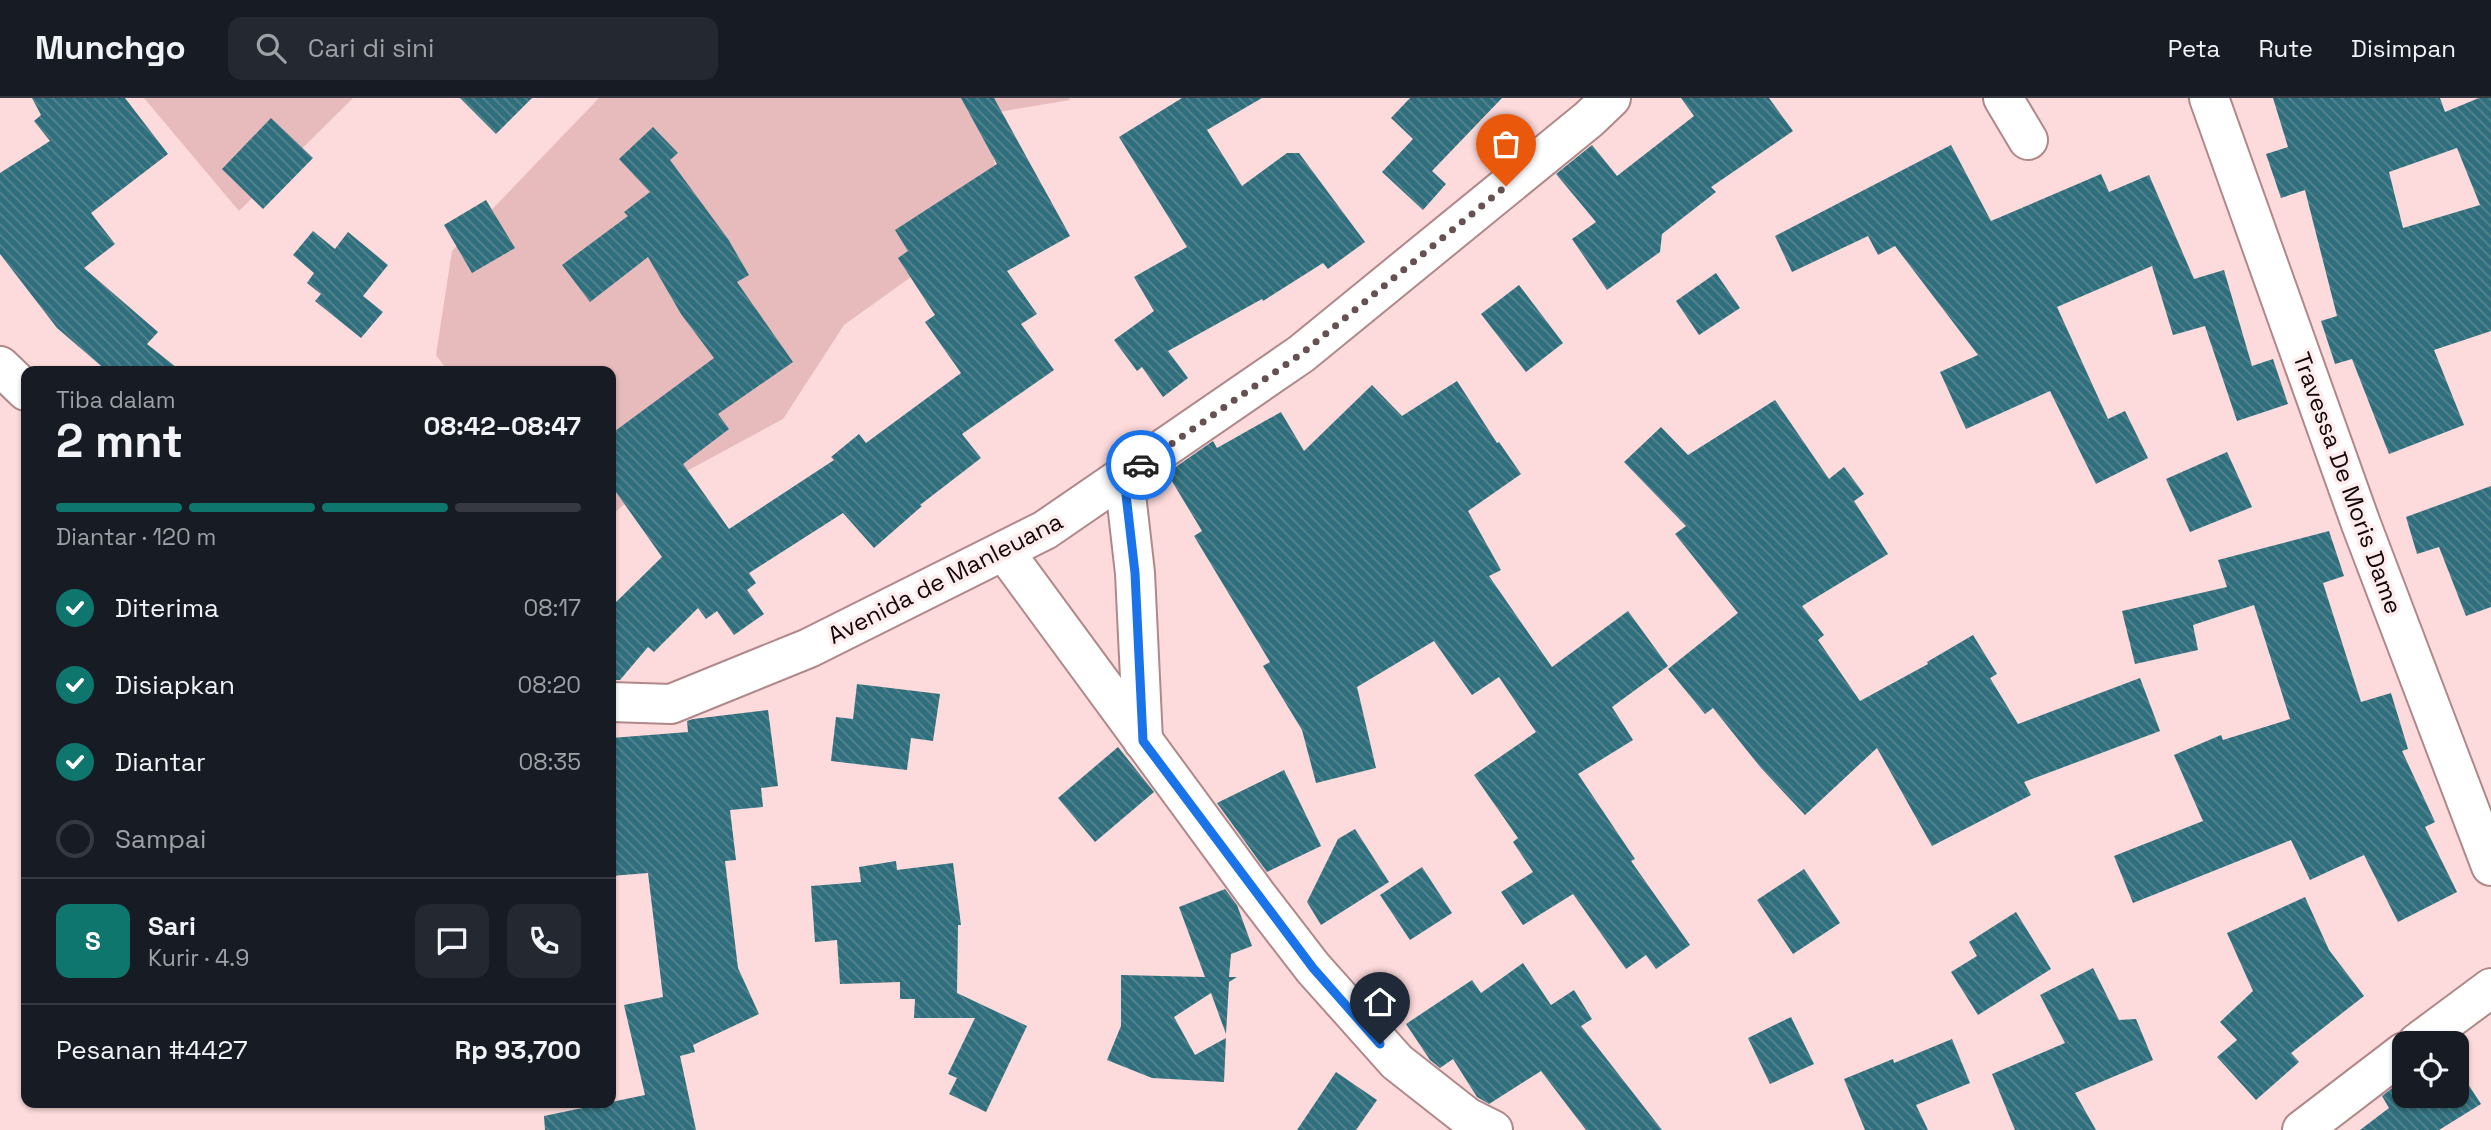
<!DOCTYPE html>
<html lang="id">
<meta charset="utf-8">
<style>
:root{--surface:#171b24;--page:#242831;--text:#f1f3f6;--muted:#9ea1a6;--line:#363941;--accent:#0f766e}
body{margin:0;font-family:"Space Grotesk",sans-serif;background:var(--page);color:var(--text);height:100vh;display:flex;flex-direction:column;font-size:26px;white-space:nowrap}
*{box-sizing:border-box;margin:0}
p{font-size:23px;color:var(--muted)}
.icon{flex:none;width:38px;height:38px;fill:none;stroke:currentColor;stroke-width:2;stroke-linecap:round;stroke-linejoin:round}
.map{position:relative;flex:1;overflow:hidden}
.drawer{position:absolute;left:21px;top:268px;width:595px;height:742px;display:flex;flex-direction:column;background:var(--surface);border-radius:14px;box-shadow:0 2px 5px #0004}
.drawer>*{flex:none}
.tools{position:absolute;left:2392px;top:933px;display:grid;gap:14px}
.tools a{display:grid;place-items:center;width:77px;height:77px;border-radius:14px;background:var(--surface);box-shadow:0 2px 5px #0004;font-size:35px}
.pin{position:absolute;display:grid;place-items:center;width:60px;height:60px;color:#fff;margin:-72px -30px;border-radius:50% 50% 50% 0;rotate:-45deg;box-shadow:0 0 7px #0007}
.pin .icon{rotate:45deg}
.courier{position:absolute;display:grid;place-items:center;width:70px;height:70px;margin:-35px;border:5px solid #1a73e8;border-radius:50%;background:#fff;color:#222;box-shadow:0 2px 9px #0007}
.overview em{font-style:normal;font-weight:800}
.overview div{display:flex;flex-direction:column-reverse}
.overview{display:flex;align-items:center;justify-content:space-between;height:119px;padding:0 35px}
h1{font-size:46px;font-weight:800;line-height:52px}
.bar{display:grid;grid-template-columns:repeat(4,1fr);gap:10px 7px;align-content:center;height:84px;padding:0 35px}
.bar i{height:9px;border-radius:5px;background:var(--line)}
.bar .selected{background:var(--accent)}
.bar p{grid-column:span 4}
.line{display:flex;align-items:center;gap:18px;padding:0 35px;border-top:2px solid var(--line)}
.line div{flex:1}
.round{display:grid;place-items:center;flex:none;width:74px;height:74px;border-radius:14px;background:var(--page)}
ol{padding:0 35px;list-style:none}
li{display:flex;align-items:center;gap:21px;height:77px}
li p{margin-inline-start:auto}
li .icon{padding:7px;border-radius:50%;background:var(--accent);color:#fff;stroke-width:4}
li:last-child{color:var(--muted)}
li i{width:38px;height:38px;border:4px solid var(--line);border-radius:50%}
header{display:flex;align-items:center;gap:42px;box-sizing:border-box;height:98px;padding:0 35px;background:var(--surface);border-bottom:2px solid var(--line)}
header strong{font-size:33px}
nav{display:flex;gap:38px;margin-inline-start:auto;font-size:24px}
.search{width:490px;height:63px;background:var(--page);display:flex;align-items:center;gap:18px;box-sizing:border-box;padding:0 24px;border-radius:14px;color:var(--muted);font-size:26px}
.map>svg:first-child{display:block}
.green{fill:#e7babc}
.building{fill:url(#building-back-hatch);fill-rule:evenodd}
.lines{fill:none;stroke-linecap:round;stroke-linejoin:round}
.minor-casing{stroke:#b0888a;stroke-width:42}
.minor{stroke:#fff;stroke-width:38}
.done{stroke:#665152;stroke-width:7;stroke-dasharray:0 12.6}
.route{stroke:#1a73e8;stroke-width:9}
.labels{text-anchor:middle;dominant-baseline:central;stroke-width:7;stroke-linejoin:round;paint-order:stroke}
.street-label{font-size:24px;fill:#140708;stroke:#feeced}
</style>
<header>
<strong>Munchgo</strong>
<div class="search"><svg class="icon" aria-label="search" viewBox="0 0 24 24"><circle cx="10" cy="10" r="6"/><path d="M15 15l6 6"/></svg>Cari di sini</div>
<nav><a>Peta</a><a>Rute</a><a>Disimpan</a></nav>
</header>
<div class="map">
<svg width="2491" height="1032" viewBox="0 0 2491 1032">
<defs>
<pattern id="building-back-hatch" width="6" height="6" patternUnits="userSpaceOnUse" patternTransform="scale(1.75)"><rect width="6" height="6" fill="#2f6f7d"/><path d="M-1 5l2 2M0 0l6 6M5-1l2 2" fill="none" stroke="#58848e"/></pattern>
</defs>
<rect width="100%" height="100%" fill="#fddadb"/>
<!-- green -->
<g class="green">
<path d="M144 0H353L239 113Z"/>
<path d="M599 0H1069L1070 2 986 16 1003 113 844 227 783 321 622 408 611 418V273H448L436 257 452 153Z"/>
</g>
<!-- building -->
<g class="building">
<path d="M32 0H125L168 56 91 115 115 146 84 170 158 234 147 246 181 273H107L57 230 0 156V75L50 43 34 23 41 17Z"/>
<path d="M460 0H532L496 36Z"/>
<path d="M961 0H994L1070 138 1007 173 1037 216 1021 226 1054 272 962 336 981 360 920 407 922 408 874 450 843 415 749 475 756 485 747 492 764 516 734 537 717 513 706 521 698 510 654 554 648 549 620 582H611V509L662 459 611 387V336L714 260 681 216 648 159 590 204 562 167 628 118 624 114 650 94 619 61 653 29 678 55 670 62 728 141 749 177 737 184 793 264 718 316 729 331 683 366 729 431 834 362 831 359 859 336 866 345 961 275 925 224 935 217 898 160 908 153 895 132 997 66Z"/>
<path d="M1182 0H1262L1207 32 1242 88 1287 55H1299L1365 144 1328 171 1323 165 1263 203 1262 201 1168 253 1188 280 1163 299 1142 269 1137 273 1114 242 1154 213 1134 179 1187 149 1119 39Z"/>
<path d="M1410 0H1502L1432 73 1446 86 1423 112 1382 74 1413 41 1391 20Z"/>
<path d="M1681 0H1769L1793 33 1711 89 1716 94 1662 136 1660 154 1607 192 1572 141 1596 124 1556 76 1592 47 1617 78 1694 18Z"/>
<path d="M2273 0H2440L2445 14 2479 0H2491V233L2434 252 2464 327 2389 356 2352 261 2335 266 2321 223 2337 218 2305 92 2281 100 2266 56 2288 49ZM2457 50 2480 107 2403 130 2389 74Z"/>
<path d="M271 20 313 60 263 111 222 71Z"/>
<path d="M1951 47 1991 123 2101 76 2109 94 2149 77 2194 181 2224 172 2252 268 2273 261 2288 306 2237 323 2205 228 2173 237 2152 168 2057 209 2108 321 2125 313 2148 360 2096 386 2050 293 1966 331 1940 274 1978 257 1895 148 1878 157 1868 138 1792 174 1775 138Z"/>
<path d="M486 102 515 150 472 175 444 127Z"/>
<path d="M313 133 335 151 348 134 388 167 363 198 383 214 361 240 315 203 321 196 307 185 314 175 293 157Z"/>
<path d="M1716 175 1740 210 1699 237 1676 203Z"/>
<path d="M1519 187 1563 245 1526 274 1481 216Z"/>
<path d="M1457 283 1497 345 1499 344 1521 376 1468 413 1501 472 1489 478 1552 569 1628 513 1668 568 1612 609 1633 642 1578 676 1635 761 1631 763 1690 847 1656 871 1646 857 1626 871 1573 796 1523 827 1501 794 1533 774 1513 744 1518 740 1474 677 1536 634 1499 579 1472 597 1434 543 1357 589 1376 670 1316 685 1302 632 1263 568 1270 564 1194 438 1202 433 1167 375 1213 343 1217 350 1281 314 1304 353 1372 287 1402 318Z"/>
<path d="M1775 302 1829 381 1844 369 1864 396 1854 403 1888 456 1802 508 1824 537 1818 542 1860 603 1928 566 1927 564 1973 537 1997 576 1990 580 2018 626 2140 580 2160 633 2024 684 2031 697 1932 748 1877 650 1805 717 1761 670 1713 610 1705 616 1668 571 1738 515 1675 436 1686 428 1624 364 1661 329 1688 357Z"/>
<path d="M2227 354 2252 409 2190 434 2166 381Z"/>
<path d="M2491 388V509L2466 518 2439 449 2417 456 2406 419Z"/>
<path d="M2329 433 2344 478 2323 485 2361 604 2391 595 2408 651 2402 653 2435 724 2425 729 2457 794 2398 824 2364 757 2310 782 2291 742 2133 805 2114 758 2203 723 2174 657 2221 637 2223 642 2290 621 2254 507 2193 527 2198 552 2135 566 2122 513 2227 489 2218 462Z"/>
<path d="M857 586 940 596 933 643 911 640 907 672 831 663 836 619 853 621Z"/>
<path d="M768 612 778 688 761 690 763 709 730 712 736 762 725 763 738 870 759 916 693 947 695 954 680 958 696 1032H545L544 1018 645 997 624 907 663 899 648 775 611 778V640L688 634 687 623 693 621Z"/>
<path d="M1118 649 1154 694 1095 744 1058 700Z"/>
<path d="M1284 672 1321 748 1267 774 1217 705Z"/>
<path d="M1355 731 1389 784 1321 827 1307 804 1338 741Z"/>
<path d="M896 763 897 772 953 765 961 827H958L957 895 1027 928 986 1014 949 996 957 980 948 976 975 920H914L915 901H900V884L840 886 837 842 815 844 811 788 861 784 859 769Z"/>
<path d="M1422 769 1452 815 1410 842 1380 797Z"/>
<path d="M1804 771 1840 825 1793 856 1757 802Z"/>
<path d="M1225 791 1237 807 1252 848 1231 856 1229 879H1237L1229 884 1226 936 1211 895 1174 919 1195 957 1226 940 1224 984 1152 980 1107 962 1121 928V877L1205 879 1179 809Z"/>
<path d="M2305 799 2329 852 2364 898 2291 955 2299 964 2256 1002 2217 959 2237 942 2220 924 2253 893 2227 835Z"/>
<path d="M2016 814 2051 871 1978 917 1951 874 1977 858 1969 844Z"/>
<path d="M1523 865 1551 907 1574 892 1592 921 1581 928 1662 1032H1586L1541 973 1489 1006 1477 999 1453 961 1440 970 1430 962 1406 926 1472 882 1481 895Z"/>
<path d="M2093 870 2119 922 2136 921 2153 962 2075 995 2096 1032H2015L1992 976 2065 945 2040 897Z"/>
<path d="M1791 919 1814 966 1770 986 1748 940Z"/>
<path d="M1952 941 1970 985 1916 1007 1928 1032H1865L1844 981 1893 961 1894 965Z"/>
<path d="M2457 969 2481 1006 2439 1032H2360L2389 1010 2382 998 2404 981V998H2457Z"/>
<path d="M1336 974 1377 1002 1356 1032H1297Z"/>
</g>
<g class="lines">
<defs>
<g id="minor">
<path d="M2003 0 2028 42"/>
<path d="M2209 0 2361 426 2491 768"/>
<path d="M0 268 26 293"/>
<path d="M1124 379 1135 475 1143 643"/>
<path d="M1004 453 1256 796 1313 870 1397 964 1467 1019 1493 1032"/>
<path d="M611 604 671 606 809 550 1045 432 1301 256 1589 21 1611 0"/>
<path d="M2417 945 2491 890"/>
<path d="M2302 1032 2404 954"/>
</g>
</defs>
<!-- minor casing -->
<use href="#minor" class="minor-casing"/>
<!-- minor -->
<use href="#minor" class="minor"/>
</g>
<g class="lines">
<!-- done -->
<path class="done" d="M1141 367 1301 256 1506 88"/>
<!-- route -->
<path class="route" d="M1141 367 1124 379 1135 475 1143 643 1313 870 1380 946"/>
</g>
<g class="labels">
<!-- street labels -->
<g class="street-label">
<text transform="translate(2348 385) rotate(70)">Travessa De Moris Dame</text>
<text transform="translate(945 480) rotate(-27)">Avenida de Manleuana</text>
</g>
</g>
</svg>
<div class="tools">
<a><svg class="icon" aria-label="locate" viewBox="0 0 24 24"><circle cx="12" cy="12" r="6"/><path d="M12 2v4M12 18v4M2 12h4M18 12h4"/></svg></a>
</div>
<div class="pin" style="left:1506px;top:88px;background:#ea580c"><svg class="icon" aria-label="bag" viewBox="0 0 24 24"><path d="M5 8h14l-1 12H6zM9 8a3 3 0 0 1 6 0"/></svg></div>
<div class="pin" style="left:1380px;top:946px;background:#1f2937"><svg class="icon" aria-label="home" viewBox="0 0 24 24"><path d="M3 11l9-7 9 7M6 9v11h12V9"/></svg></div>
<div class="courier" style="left:1141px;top:367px"><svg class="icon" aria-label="car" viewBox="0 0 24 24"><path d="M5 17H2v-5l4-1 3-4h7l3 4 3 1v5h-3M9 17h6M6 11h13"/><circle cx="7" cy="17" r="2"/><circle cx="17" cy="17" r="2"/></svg></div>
<section class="drawer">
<div class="overview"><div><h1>2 mnt</h1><p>Tiba dalam</p></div><em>08:42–08:47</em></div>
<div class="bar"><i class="selected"></i><i class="selected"></i><i class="selected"></i><i></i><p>Diantar · 120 m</p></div>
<ol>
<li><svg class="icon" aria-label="check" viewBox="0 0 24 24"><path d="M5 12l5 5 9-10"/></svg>Diterima<p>08:17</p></li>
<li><svg class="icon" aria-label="check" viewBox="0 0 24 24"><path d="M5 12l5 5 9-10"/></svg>Disiapkan<p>08:20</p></li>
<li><svg class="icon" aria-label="check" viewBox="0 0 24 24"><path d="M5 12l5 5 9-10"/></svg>Diantar<p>08:35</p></li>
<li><i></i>Sampai</li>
</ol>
<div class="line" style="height:126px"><b class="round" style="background:var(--accent);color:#fff">S</b><div><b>Sari</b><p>Kurir · 4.9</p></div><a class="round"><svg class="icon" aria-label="chat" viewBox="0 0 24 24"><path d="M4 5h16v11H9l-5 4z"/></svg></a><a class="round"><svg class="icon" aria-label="phone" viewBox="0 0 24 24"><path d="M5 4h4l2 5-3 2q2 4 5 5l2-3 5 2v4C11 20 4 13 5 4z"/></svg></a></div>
<div class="line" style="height:91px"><div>Pesanan #4427</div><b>Rp 93,700</b></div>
</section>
</div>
